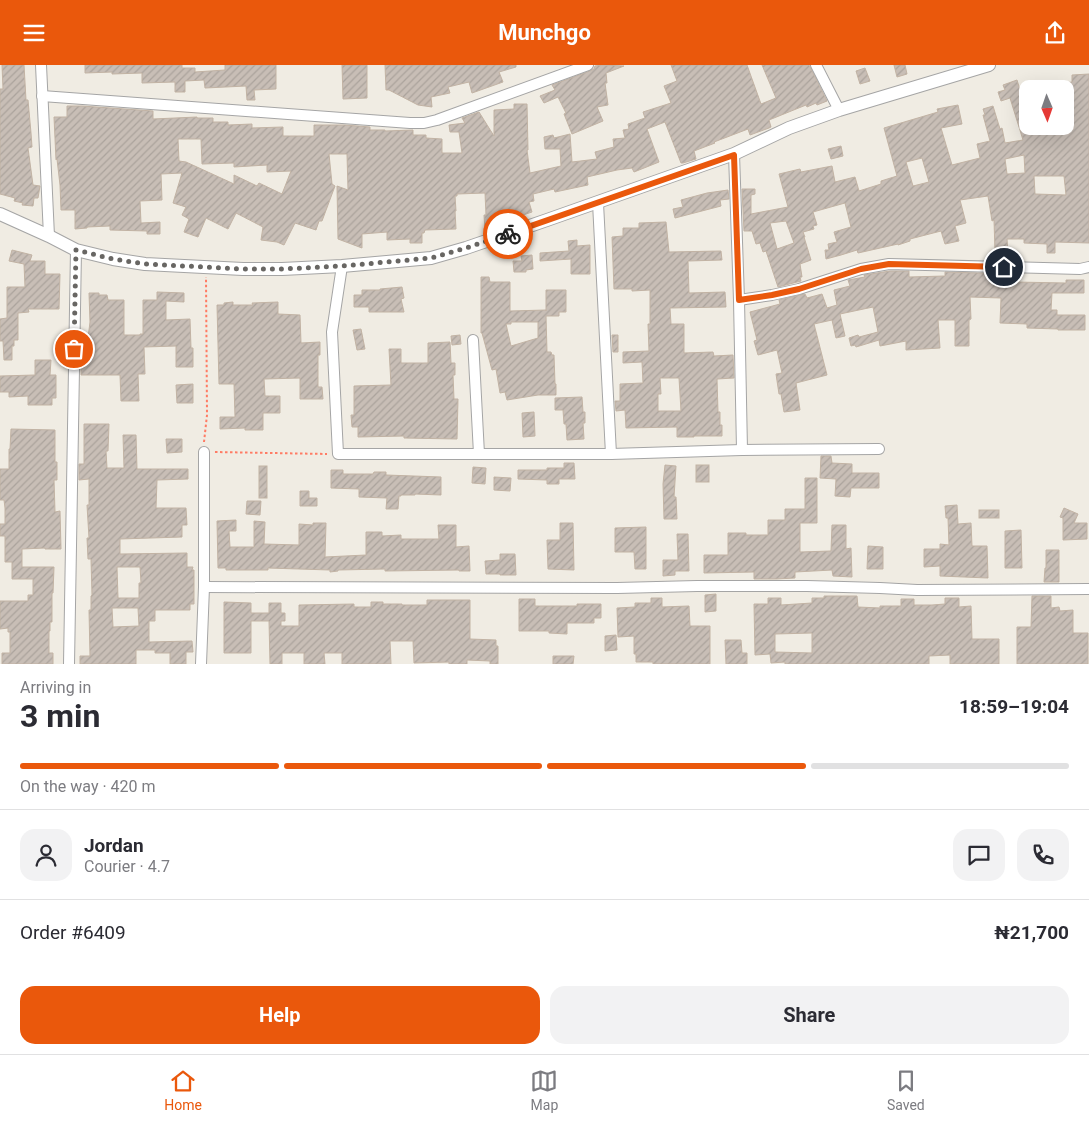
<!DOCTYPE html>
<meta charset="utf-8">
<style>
:root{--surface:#fff;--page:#f2f2f3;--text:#2b2b33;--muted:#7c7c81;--line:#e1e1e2;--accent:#ea580c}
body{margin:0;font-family:Roboto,sans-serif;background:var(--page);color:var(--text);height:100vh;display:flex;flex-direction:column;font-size:19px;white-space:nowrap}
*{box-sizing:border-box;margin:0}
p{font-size:16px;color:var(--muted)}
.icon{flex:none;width:28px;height:28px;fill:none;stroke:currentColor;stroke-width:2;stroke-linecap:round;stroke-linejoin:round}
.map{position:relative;height:599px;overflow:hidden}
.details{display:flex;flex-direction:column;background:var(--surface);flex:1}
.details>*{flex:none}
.needle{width:32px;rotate:178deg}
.fabs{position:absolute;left:1019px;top:15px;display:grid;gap:10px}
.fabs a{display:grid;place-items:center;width:55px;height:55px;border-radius:10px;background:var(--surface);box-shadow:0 5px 20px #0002;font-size:25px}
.pin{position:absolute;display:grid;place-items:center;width:42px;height:42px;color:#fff;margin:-21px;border:2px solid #fff;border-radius:50%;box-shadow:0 1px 5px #0007}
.courier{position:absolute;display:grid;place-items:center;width:50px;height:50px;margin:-25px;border:4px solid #ea580c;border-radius:50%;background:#fff;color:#222;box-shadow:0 1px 6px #0007}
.summary em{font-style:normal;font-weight:700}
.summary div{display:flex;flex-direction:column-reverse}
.summary{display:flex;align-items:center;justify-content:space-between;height:85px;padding:0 20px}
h1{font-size:32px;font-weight:700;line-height:38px}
.bar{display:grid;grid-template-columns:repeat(4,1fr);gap:8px 5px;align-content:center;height:60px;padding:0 20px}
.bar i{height:6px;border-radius:4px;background:var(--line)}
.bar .on{background:var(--accent)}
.bar p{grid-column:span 4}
.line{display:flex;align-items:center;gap:12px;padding:0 20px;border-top:1px solid var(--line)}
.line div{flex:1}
.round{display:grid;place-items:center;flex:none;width:52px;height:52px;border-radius:15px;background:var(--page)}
.button{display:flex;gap:10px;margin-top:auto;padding:10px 20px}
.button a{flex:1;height:58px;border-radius:15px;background:var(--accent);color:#fff;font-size:20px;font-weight:700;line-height:58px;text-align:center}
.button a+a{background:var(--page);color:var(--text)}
header{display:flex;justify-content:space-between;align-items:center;height:65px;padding:0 20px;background:var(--accent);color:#fff;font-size:22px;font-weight:700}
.tab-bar{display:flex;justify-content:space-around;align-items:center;height:70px;border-top:1px solid var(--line);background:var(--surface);font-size:14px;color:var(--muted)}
.tab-bar a{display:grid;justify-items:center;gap:2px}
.tab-bar .on{color:var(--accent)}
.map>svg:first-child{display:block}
.building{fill:url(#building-hatch);stroke:#c2b3a4;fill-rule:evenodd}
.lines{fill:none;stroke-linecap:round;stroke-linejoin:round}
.minor-casing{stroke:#a5a5a5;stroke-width:12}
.tertiary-casing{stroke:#a5a5a5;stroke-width:14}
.path{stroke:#ff7b64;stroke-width:2;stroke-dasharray:2.5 2.5;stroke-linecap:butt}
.minor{stroke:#fff;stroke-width:10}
.tertiary{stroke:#fff;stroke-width:12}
.done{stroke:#686663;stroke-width:5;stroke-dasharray:0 9}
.route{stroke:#ea580c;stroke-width:6}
</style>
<header><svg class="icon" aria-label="menu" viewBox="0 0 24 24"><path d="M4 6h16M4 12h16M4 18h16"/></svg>Munchgo<svg class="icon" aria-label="share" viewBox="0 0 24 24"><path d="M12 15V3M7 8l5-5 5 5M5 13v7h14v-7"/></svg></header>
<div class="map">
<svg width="1089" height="599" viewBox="0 0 1089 599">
<defs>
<pattern id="building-hatch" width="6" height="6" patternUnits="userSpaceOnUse" patternTransform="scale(1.25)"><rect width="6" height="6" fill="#c8beb6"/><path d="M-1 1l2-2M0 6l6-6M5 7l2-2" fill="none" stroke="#aba39c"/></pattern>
</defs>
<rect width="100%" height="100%" fill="#f0ece3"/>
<!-- building -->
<g class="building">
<path d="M2 0H24L26 35H28L31 68 32 82 28 83 33 120 40 121 38 133H34L33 141 22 140 23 138 14 136 15 133 0 129V24H3Z"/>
<path d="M85 0H182V3H195V7L225 5V0H276V24L254 25 255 35H247L246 21 205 23 204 15 185 16V27H175V17L142 18V8L112 9V7L85 8Z"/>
<path d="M342 0H367V33L343 34Z"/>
<path d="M385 0H516V2L499 7 503 17 472 28 469 17 448 22 450 28 431 32 432 42 418 40 389 25H386Z"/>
<path d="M602 0 624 1 606 8 607 18H605L608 40 597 42 603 56 572 69 564 49 566 48 558 32 544 38 540 31 555 25 552 20 590 6 594 4 595 1Z"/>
<path d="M671 0H747L761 39 776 33 762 0H809L827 36 817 40 816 38 807 42 806 40 769 55 771 62 769 63 750 70 748 64 714 77 715 78 694 86 696 94 683 98H681L665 57 647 64 659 97 634 107 632 103 617 105 587 112 588 120 555 127 554 124 533 129 534 136 529 137 532 147 523 150 524 153 494 165H485L484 150H486L485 128 457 129V131H455L456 146H455L456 164 425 165 424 168H422V178H410V174L387 175V167L362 169V183L338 174 337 121 348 125 347 89H329L332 119 335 121 322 156H319L316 165 295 158 284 180 277 177 261 175 263 162 236 148 228 164 206 153 198 172 184 167 189 154 182 150 186 142 173 138 182 108 161 109 162 135 140 136 141 158 160 157V169H147V166L110 165V161L87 162V163L75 164V145H61L60 120 57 94 56 95 54 52H67V41H82L153 46V54L197 52V53H213V57H228V60L252 59V63L283 62V71H314V60H345L370 62V65H385V66L413 65V70H426V73L442 74V88H462L459 67H450L449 60 465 58 462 53 479 47 494 71V45L514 44V39H527L528 85H527L530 108 561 101 560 84H545L544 72 553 70 554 73 570 69 572 97 597 94 595 87 614 82 613 74 625 73 623 65 629 64 628 59 645 53 643 47 671 38 664 21 677 16ZM178 74H201L202 99 234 98V102L267 100V107L291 106 282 129 259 118 257 121 234 110V119L186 97 179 96Z"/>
<path d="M894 0H905L907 9 897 12Z"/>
<path d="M865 3 870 16 860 19 856 6Z"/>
<path d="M1089 9V178L1055 177V188H1047V179L1024 178V174H1007L1008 187H995L994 155 992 156 988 131 960 135 966 158 955 161 959 176 945 179 941 166 910 174V176L898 180V179L858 188 857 185 841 190 826 194 825 185H829L828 179 837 177 834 167 851 162 845 138 813 147 817 160 813 161 814 164 803 167 805 172H804L811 195 800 199 802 212H800L801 216 778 222 766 186 763 187 760 178 756 179 752 166H744L742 124H755V129L751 130V149L788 142 779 109 800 104 801 107 832 101 835 117 855 112 859 126 881 119V116L897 111 884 63 938 47 937 44 958 40 962 59 941 63 952 100 980 93 977 79 990 76 983 50H985L983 44 993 41 1000 64 1002 63 1005 78 1023 75 1010 33 1001 36 998 27 1005 25 1003 20 1017 15 1028 51V61H1065V18L1072 17V10ZM1024 90 1025 108 1007 109 1005 94ZM922 93 929 117 913 121 906 97ZM1034 111H1064L1066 130 1035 129ZM786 156 794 178 777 184 770 158Z"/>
<path d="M841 81 843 91 831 94 828 84Z"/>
<path d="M728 125 729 134 720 135 721 141 675 153 673 144 683 142 681 135 707 128Z"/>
<path d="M666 157 669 187 721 186 722 195 688 196 689 228 725 227 726 242 670 243 671 259H684V288L713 287 714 291 733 290 734 313 717 314 718 347H720V360H722V371H694V372H677V362L626 363 625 345 616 346 615 336H620V319L643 318 642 297 623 298V287L649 286 648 259H650V225L632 226V224H614L612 172 623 171V163H639V158ZM660 313H679L681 346H658V329H661Z"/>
<path d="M577 175V181L590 180V209H571V194L540 196V188L569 186 568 176Z"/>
<path d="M12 185 32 190 30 196H45V209H60L59 244H28L29 247 18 248V275H14V281H12V295H4L3 276H0V254L7 253V222H25L24 199 9 196Z"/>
<path d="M532 190 533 204 526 205V207H514L513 196H522L521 191Z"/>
<path d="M890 206H909V212L945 211V207L1015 209V217L1066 218V215H1084V228H1052L1051 245H1057V250H1085V265H1058V264L1027 263V259L1000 258 1001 233 970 232 971 254 969 255V281H955V255H938L940 283 906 285V276L880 281 879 275 856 282 855 280 851 281 849 273 858 270 859 272 878 267 873 242 840 249 845 271 836 273 832 255 814 259 827 310 796 318 800 345 784 347 781 329H779L776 309 782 308 777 285 758 290 754 276 757 275 750 247 780 239 779 235 805 229 807 233 822 229 827 243 837 240 834 225 850 221 848 215 865 212 864 210Z"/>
<path d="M481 212H489L490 217H510V246L546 245V246V225H566V247H559V251H546L547 287H551L552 290H554L555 319H556V330H538L507 335 505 327 500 328 496 304 492 305 482 268H481ZM511 257H538V273L511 281 506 259H511Z"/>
<path d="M402 222 404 233 401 234 404 247H369V242H354V230H362V225H380V224Z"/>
<path d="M157 227 184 228V237L166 236V255L190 254 191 283H193V302H176V281L144 282 145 309H138L139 336H121L120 310H81V291H91V273H88L90 257 89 228H99V230H107L108 235H124V270H140V269H143V235H157Z"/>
<path d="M233 237V240H253L252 238 278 237V249L300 250 301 278 320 277V290H318V322H322L323 334H300V313L264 314 265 331H280V348H263V365H245V363L220 364V352H235L234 319H219L217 240H224V238Z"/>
<path d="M361 264 365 284 357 285 353 265Z"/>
<path d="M460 270 461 279 452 280 451 271Z"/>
<path d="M612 270H618V287H613Z"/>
<path d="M450 277 451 298H455V310H453L454 334H458L457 374 404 373V371L358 372V362H352L351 350H354V321L391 320 389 284H401V298H428V278Z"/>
<path d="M35 295H51L50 310H56V333H52V340H28V331L9 332V327H0V311L35 310Z"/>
<path d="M193 319V338H177L176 320Z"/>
<path d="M582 332 583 347H585V358H583L584 374 567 375 566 359H564L563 345H555V333Z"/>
<path d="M534 347 535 371 523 372 522 348Z"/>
<path d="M84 359H109L108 386H106L107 403H124L123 370H136L137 404H188V414L157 415 156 443H186L187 460H182V472L120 474V489L187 488V502H193L192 505H194V539H190V545H155V556H149V577L192 576 193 587H186V599H170V588H155V585H136V599H80V591H90L89 545H91V531L92 530 91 494H88L87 473H89L87 440H89V414L79 415V399H84ZM117 502H140L141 518H139V533H118ZM112 543H138L139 561 113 562Z"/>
<path d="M11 364 55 365V397H57V415H54L55 447 60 446 61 484H45V483L22 484V502H54L53 528H52V557H50V566H49V588H53V599H2V588H10V567H8V563L0 564V536H28V530H33V514H12V497H5V471H0V459H5V443L4 435H0V404H9V384H10Z"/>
<path d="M166 374H182V387L167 388Z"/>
<path d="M821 391H831L832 398 852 399V408H879V423H851L850 432 835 431 836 414 820 413Z"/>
<path d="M564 398H574L575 414H559V419H547V415L518 414V405H547V403H564Z"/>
<path d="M665 400 676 401 674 432H676L677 454H664L663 419Z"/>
<rect x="696" y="400" width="13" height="17"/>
<rect x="259" y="401" width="8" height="32"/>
<path d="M473 402 486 403 485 419 472 418Z"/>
<path d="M331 405H343V409H373L374 407H386V410L441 412V430L415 429V430H401V431H399L398 444H386L387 433 359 432V424L331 423Z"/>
<path d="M494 412 511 413 510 426 494 425Z"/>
<path d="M805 413H817V458H800V487L831 486 832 460H846V484L851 483 852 512 833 511 832 505 795 507V513L776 514H754V507L704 508V490H728V468H746V470H768V455H785V444H805Z"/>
<path d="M300 426H309V433H317V441H300Z"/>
<path d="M247 436H261L260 450 246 449Z"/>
<path d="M957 440 958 459 971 458 972 481H987L988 513 940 511V501L924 502V484H940V479L949 480 948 453H946L945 441Z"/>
<path d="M1064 443 1078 449 1074 458H1087V474L1063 475V453L1060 452Z"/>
<rect x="979" y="445" width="20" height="8"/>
<path d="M236 455V466H229L230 482H254V456L265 457 264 479 299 480V459L313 460V458H326L325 492 366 490V467H382V471L401 470V474H439L438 460H456V482L469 481 470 506H459V505L385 506V504L338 505V506L330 507V505L268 503V505H226V503H218L217 456Z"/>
<path d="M560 458H573L574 505 548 504 547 475H560Z"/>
<path d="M646 462V504H635L634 487H615V463Z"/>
<path d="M1021 465 1022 503H1005V466Z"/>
<path d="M677 469H688L689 506H675V510L663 511V495H678Z"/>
<path d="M868 481 883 482V504H867Z"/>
<path d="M1046 485H1059V517H1044L1045 503H1046Z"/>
<path d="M500 489H515L516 510H500V509H486L485 496 500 495Z"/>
<path d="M716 529V546L705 547V530Z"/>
<path d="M824 531H857L858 542 880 543V541H901V534H914V540H932L945 539V533H959V542L971 541 972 574H999V599H950V590L929 591V599H785V597L771 598 770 589 755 590 754 539H768V533H781V540L812 538V533H824ZM812 568V588L775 587V569Z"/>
<path d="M1032 531H1051V543L1059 542 1060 546 1073 545V568H1088V599H1017V562H1031Z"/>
<path d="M651 533H662V542L689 541 690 561H710V599H653V597H636V589H634V571L618 572 617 543 635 542V538H651Z"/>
<path d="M519 534H535V541H577V539H601V553H594V558H567V569L549 568V566H519Z"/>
<path d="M427 535H470V574L496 575V581H498V599H490V596L467 595V599H449V597L414 598 413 576H390L391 599H342V588H324L325 599H304V588H282V599H270L269 556H251V588H224V537L251 538V548H269V538H281V548H285V556H281V561H299V540L354 539V542H371V537H383V539H402V540H427Z"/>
<path d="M616 570 617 585 605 586V571Z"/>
<path d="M725 575H741L742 588H747V599H726Z"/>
<path d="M553 591H574L573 599H553Z"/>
</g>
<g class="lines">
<defs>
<g id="minor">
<path d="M41 0 49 171"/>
<path d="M816 0 839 45"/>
<path d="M42 31 410 58H424L437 55 588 0"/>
<path d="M734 89 739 235 742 385"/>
<path d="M598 138 611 389"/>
<path d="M342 201 332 267 338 389H611L742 385 879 384"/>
<path d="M739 235 772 230 799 224 861 204 889 199 1080 204 1089 202"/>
<path d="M473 275 479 389"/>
<path d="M204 522 617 523 697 521H807L880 523 917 525 1088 524"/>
<path d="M69 599 76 185"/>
<path d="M201 599 204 522V387"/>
</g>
<path id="tertiary" d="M0 149 49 171 76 185 113 194 145 199 243 204H282L342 201 431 193 466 183 547 155 734 89 789 63 839 45 989 0"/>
</defs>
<!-- minor casing -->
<use href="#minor" class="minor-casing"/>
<!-- tertiary casing -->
<use href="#tertiary" class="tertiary-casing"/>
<!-- path -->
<g class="path">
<path d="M204 377 207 350 206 212"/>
<path d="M215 387 327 389"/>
</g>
<!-- minor -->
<use href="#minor" class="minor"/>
<!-- tertiary -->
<use href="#tertiary" class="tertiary"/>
</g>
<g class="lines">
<!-- done -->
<path class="done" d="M74 284 76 185 113 194 145 199 243 204H282L342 201 431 193 466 183 508 169"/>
<!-- route -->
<path class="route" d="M508 169 734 90 739 235 772 230 799 224 861 204 889 199 1004 202"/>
</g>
</svg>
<div class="fabs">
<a><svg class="needle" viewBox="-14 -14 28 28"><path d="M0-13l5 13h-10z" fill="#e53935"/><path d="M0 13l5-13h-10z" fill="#7c7c81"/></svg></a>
</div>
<div class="pin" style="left:74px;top:284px;background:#ea580c"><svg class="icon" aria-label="bag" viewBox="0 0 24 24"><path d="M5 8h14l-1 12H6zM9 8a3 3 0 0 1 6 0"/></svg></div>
<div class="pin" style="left:1004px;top:202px;background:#1f2937"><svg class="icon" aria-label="home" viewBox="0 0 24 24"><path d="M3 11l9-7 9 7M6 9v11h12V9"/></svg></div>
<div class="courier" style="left:508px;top:169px"><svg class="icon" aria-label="bike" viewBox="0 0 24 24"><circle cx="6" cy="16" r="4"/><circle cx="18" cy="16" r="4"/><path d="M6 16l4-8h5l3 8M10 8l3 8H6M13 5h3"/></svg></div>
</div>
<section class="details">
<div class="summary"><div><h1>3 min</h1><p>Arriving in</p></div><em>18:59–19:04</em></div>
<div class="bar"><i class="on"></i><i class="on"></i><i class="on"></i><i></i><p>On the way · 420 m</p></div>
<div class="line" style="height:90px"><a class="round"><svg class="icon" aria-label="person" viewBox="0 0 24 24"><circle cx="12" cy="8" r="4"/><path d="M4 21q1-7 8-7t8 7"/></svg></a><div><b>Jordan</b><p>Courier · 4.7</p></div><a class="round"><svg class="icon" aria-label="chat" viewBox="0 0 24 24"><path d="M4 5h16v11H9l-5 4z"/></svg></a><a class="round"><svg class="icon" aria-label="phone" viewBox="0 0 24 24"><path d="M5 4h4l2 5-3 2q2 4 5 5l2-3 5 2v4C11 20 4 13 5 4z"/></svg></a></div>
<div class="line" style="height:65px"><div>Order #6409</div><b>₦21,700</b></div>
<div class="button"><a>Help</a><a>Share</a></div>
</section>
<nav class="tab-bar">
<a class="on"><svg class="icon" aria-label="home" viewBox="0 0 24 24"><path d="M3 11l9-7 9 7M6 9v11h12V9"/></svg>Home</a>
<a><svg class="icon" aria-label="map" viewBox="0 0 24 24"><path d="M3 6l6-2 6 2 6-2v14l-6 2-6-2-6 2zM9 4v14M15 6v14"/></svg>Map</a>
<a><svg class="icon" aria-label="saved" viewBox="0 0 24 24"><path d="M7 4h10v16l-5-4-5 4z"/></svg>Saved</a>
</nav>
